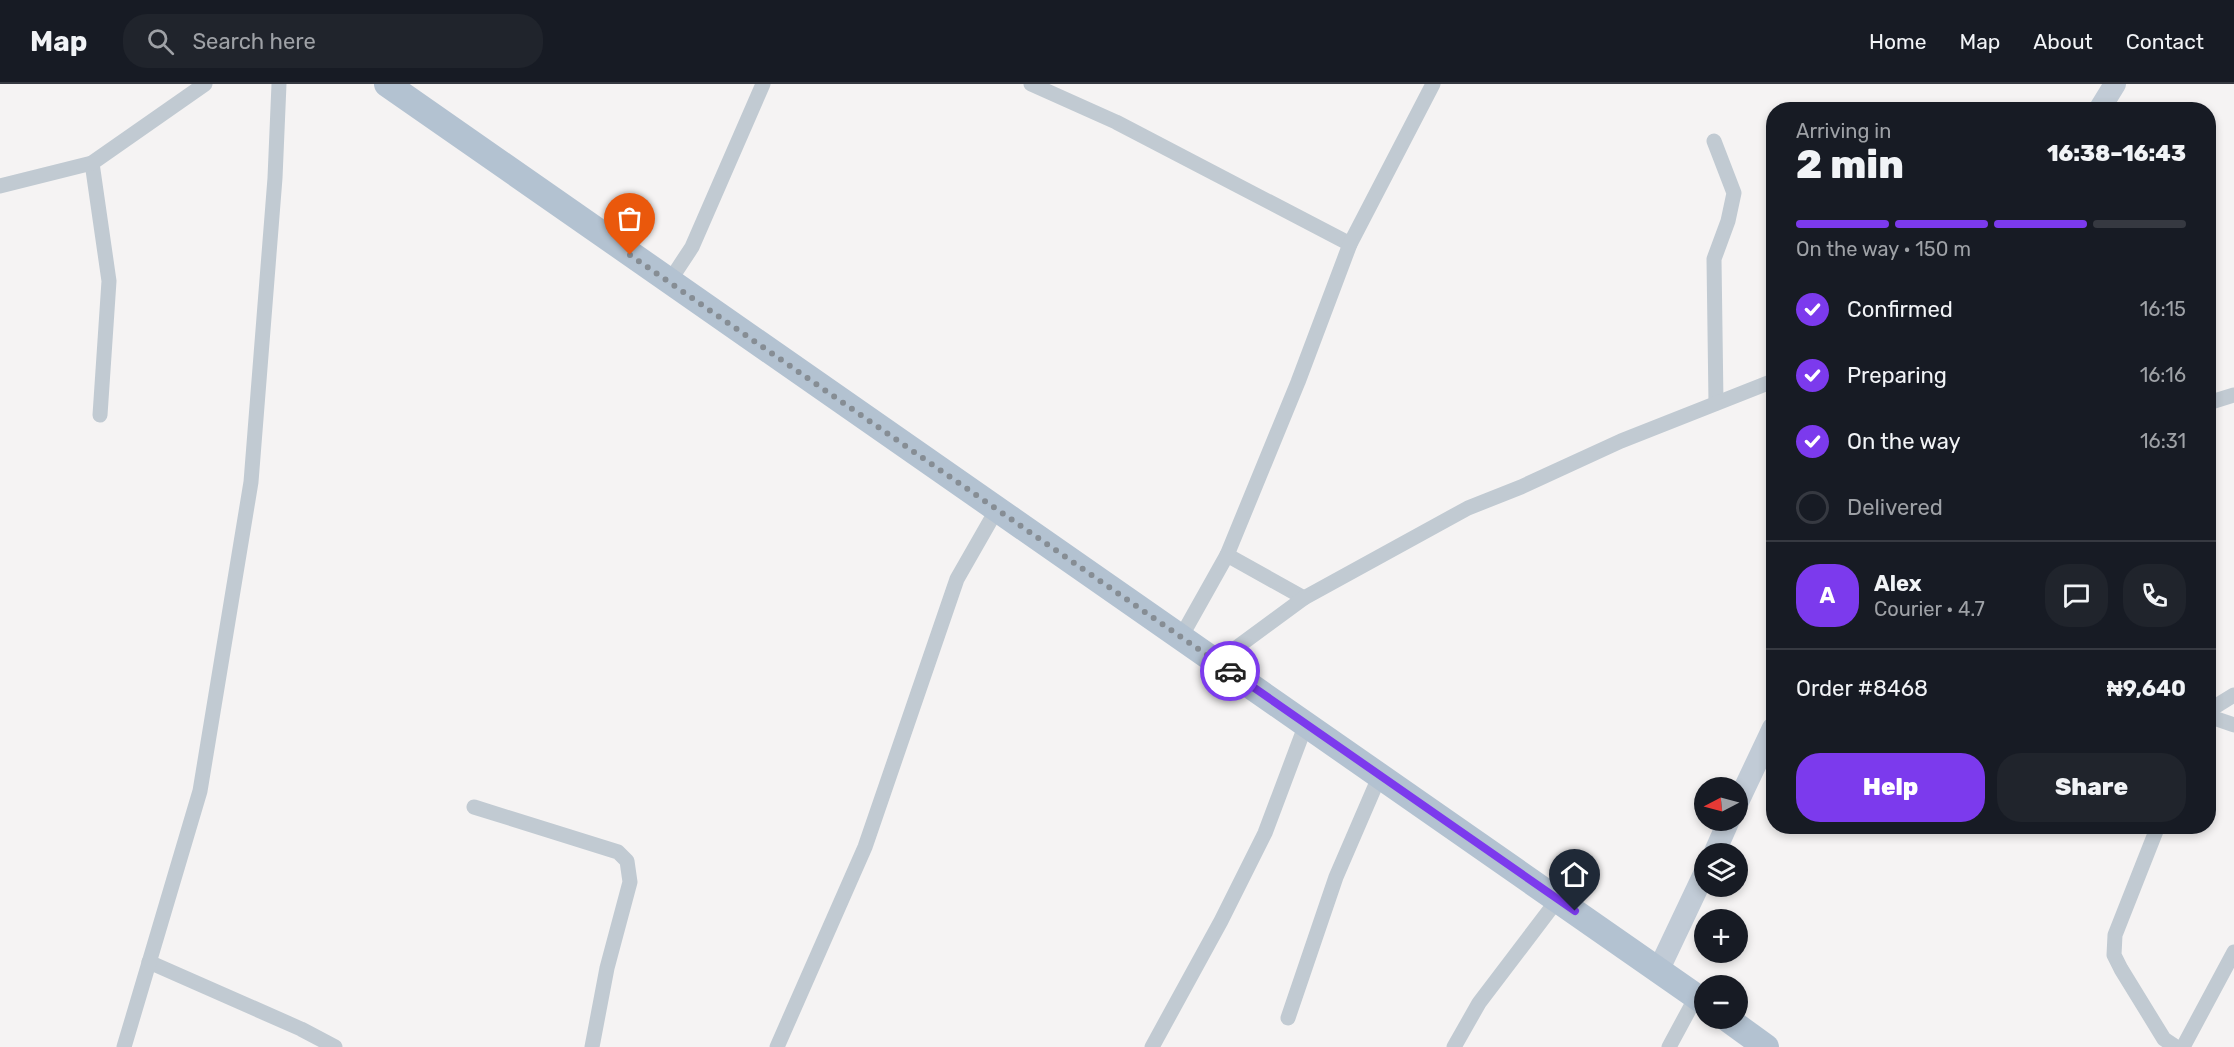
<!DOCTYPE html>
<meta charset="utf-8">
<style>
:root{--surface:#171b24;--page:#20242c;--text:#f1f3f6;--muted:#9ea1a6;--line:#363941;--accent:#7c3aed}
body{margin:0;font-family:Rubik,sans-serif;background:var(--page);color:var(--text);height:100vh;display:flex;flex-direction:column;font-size:22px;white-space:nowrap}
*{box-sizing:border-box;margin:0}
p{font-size:20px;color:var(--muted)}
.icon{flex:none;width:33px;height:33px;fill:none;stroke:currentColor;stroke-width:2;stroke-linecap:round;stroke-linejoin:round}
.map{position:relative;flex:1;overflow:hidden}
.drawer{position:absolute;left:1766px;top:18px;width:450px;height:732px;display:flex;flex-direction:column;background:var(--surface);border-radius:24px;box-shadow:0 3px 9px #0003}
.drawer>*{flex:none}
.needle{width:39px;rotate:264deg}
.tools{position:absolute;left:1694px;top:693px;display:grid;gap:12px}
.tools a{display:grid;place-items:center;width:54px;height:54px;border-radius:50%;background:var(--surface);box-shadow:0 3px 9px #0003;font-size:30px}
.pin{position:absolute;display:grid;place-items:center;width:51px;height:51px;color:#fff;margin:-62px -26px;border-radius:50% 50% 50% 0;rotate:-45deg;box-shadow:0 0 6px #0007}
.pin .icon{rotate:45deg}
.courier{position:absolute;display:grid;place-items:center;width:60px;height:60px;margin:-30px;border:4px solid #7c3aed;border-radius:50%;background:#fff;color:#222;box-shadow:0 2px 8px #0007}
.headline em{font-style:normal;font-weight:800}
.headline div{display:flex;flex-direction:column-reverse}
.headline{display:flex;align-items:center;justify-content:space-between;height:102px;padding:0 30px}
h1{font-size:39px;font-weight:800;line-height:45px}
.bar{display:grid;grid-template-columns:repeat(4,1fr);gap:9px 6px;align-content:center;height:72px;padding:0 30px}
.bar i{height:8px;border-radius:4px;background:var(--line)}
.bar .selected{background:var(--accent)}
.bar p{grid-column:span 4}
.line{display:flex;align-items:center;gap:15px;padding:0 30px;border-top:2px solid var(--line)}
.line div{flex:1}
.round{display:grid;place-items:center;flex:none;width:63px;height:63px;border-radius:24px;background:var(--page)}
ol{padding:0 30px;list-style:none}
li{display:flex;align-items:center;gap:18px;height:66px}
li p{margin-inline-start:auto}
li .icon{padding:6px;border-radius:50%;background:var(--accent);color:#fff;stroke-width:4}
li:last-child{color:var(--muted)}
li i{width:33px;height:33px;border:3px solid var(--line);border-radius:50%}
.cta{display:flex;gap:12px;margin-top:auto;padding:12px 30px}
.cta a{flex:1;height:69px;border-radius:24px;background:var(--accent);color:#fff;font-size:24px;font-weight:800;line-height:69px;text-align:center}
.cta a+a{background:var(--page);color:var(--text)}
header{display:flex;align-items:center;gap:36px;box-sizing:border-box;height:84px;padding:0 30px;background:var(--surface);border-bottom:2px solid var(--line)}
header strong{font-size:28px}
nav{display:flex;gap:33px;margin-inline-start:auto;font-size:21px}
.search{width:420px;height:54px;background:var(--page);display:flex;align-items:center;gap:15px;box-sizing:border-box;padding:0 21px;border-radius:24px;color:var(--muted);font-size:22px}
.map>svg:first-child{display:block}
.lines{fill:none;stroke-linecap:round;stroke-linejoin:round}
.street{stroke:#c1cad2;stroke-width:15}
.secondary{stroke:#c1cbd6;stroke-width:22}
.primary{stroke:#b3c2d1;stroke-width:26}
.done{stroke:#868d94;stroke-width:6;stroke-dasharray:0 10.8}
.route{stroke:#7c3aed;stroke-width:8}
</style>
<header>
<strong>Map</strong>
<div class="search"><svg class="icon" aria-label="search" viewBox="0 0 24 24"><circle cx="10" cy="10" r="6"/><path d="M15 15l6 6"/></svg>Search here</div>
<nav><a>Home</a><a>Map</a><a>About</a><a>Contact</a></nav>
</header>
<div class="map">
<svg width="2234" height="963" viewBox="0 0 2234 963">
<rect width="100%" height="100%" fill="#f5f3f3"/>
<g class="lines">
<!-- street -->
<g class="street">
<path d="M1031 0 1116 38 1350 160"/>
<path d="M1714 57 1734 109 1728 137 1714 175 1716 319"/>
<path d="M92 79 109 197 100 331"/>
<path d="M0 102 92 79 205 0"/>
<path d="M669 198 692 163 763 0"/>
<path d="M2208 319 2234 311"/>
<path d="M1227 471 1304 514"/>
<path d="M1181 553 1227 471 1298 298 1350 160 1433 0"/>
<path d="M1217 578 1304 514 1468 424 1521 403 1621 357 1773 297"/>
<path d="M2208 627 2234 611"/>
<path d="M2208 632 2234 641"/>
<path d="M474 723 618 768 627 777 630 798 607 884 592 963"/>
<path d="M2158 742 2115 851 2114 871 2121 885 2164 955 2176 963"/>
<path d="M149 878 301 945 335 963"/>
<path d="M1288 934 1336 793 1380 691"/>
<path d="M124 963 200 707 251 398 275 94 279 0"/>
<path d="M777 963 865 763 957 495 997 425"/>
<path d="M1152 963 1221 837 1265 749 1306 640"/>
<path d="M1454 963 1479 919 1558 815"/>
<path d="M1669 963 1696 913"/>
<path d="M2183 963 2234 868"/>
</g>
<!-- secondary -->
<g class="secondary">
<path d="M2099 26 2115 0"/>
<path d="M1737 720 1773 644"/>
<path d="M1714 770 1729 736"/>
<path d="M1659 885 1704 790"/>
</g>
<!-- primary -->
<g class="primary">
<path d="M387 0 1704 918"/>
<path d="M1726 934 1766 963"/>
</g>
</g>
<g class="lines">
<!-- done -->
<path class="done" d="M630 171 1230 587"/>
<!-- route -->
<path class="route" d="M1230 587 1575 827"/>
</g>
</svg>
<div class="tools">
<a><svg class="needle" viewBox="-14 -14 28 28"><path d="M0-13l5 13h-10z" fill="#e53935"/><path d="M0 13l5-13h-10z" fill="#9ea1a6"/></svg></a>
<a><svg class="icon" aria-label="layers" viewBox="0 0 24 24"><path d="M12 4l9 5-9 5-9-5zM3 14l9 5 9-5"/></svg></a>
<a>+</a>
<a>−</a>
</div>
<div class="pin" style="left:630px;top:171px;background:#ea580c"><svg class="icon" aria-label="bag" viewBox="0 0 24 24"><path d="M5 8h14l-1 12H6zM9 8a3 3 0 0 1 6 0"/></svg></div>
<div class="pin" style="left:1575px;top:827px;background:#1f2937"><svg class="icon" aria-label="home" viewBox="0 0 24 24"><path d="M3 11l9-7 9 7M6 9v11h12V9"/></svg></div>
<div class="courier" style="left:1230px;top:587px"><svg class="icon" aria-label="car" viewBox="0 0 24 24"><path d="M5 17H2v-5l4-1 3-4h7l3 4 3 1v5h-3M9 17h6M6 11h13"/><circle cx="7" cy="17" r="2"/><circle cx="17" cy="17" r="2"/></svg></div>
<section class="drawer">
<div class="headline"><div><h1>2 min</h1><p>Arriving in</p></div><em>16:38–16:43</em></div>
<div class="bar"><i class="selected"></i><i class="selected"></i><i class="selected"></i><i></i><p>On the way · 150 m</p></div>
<ol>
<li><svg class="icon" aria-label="check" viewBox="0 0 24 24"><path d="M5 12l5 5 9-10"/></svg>Confirmed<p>16:15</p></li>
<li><svg class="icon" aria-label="check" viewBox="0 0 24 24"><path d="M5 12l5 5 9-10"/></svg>Preparing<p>16:16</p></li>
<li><svg class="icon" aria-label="check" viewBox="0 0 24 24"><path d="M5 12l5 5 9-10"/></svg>On the way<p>16:31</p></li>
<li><i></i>Delivered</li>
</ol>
<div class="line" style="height:108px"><b class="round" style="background:var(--accent);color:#fff">A</b><div><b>Alex</b><p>Courier · 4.7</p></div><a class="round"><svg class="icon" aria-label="chat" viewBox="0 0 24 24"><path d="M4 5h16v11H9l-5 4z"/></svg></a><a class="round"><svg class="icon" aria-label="phone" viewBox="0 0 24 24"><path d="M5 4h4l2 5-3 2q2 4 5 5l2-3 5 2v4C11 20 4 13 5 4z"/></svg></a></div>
<div class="line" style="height:78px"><div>Order #8468</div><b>₦9,640</b></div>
<div class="cta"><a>Help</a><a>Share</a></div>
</section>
</div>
